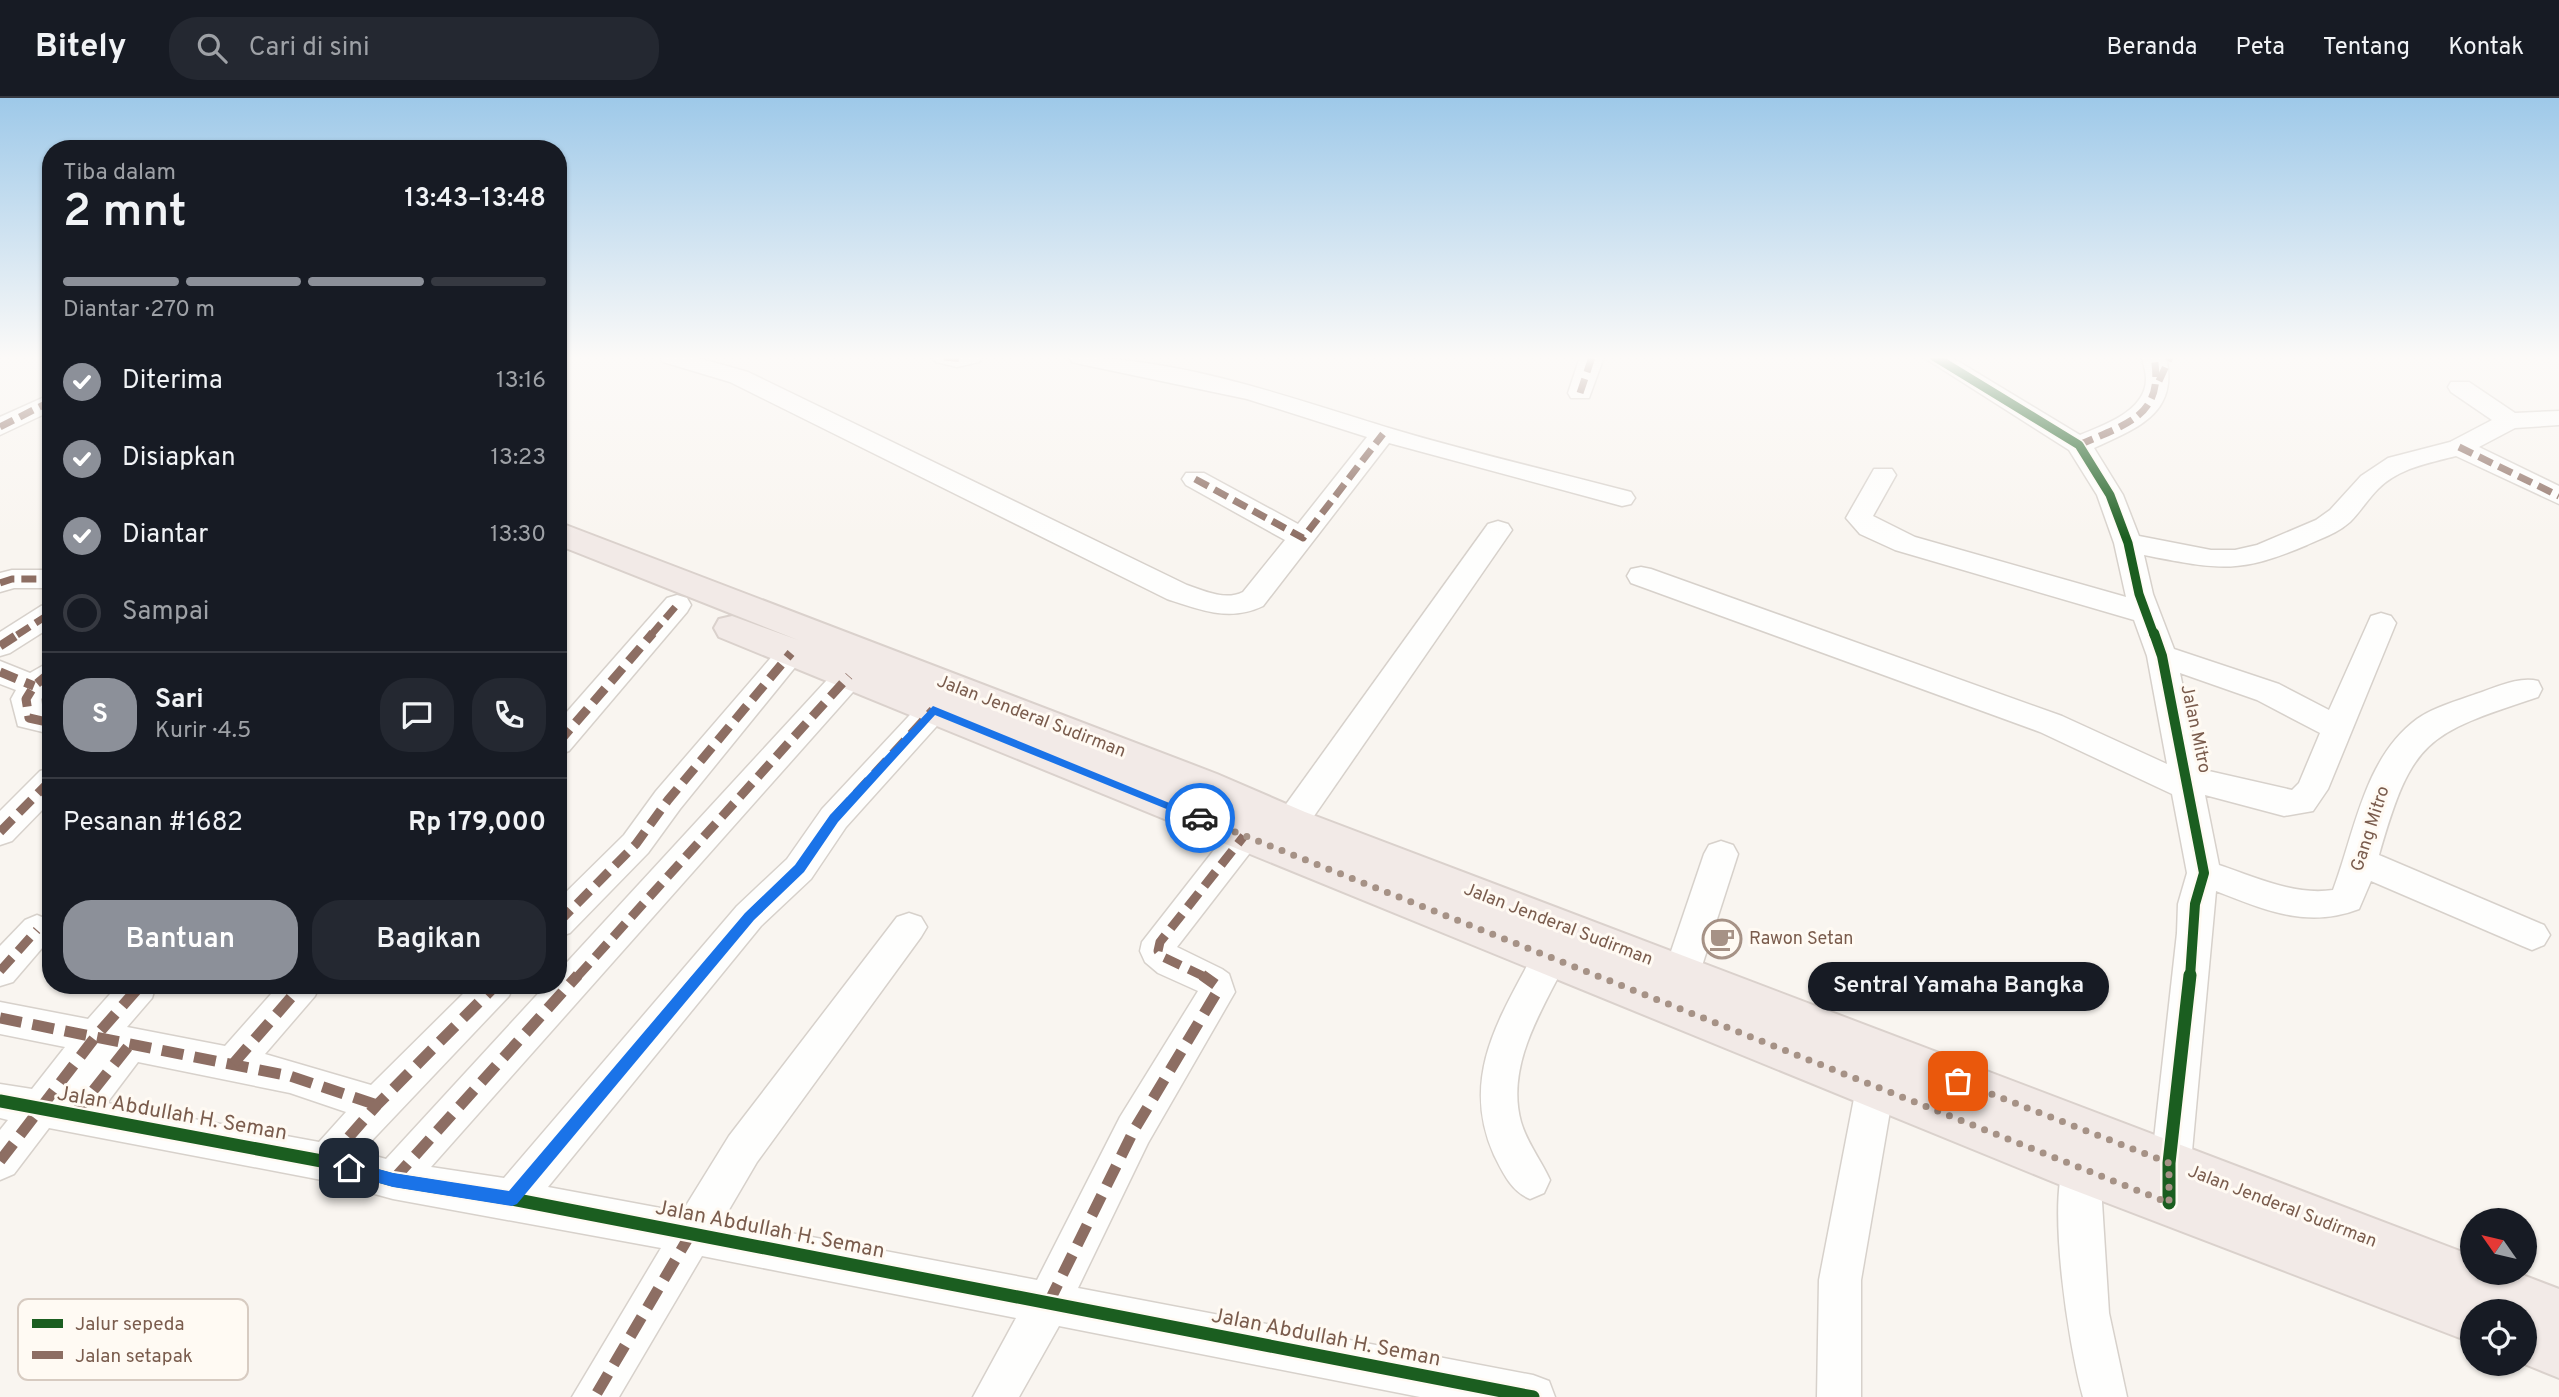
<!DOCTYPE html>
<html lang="id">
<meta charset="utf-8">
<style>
:root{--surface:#171b24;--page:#242831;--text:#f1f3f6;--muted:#9ea1a6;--line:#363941;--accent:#8c9099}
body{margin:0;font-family:Overpass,sans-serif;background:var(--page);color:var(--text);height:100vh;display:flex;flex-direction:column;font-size:26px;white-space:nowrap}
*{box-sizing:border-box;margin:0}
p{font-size:23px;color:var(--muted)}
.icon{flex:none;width:38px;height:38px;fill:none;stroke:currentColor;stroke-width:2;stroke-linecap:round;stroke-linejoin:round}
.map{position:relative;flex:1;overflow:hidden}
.drawer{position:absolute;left:42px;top:42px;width:525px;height:854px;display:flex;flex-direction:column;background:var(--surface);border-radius:28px;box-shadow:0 2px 5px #0004}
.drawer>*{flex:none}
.needle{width:46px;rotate:304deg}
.controls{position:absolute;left:2460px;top:1110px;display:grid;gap:14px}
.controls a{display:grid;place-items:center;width:77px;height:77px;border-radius:50%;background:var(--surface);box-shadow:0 2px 5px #0004;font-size:35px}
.pin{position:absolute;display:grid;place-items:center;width:60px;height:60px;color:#fff;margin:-30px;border-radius:14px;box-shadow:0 4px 10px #0006}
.courier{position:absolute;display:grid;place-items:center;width:70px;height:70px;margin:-35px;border:5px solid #1a73e8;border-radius:50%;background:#fff;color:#222;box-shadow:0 2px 9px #0007}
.bubble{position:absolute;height:49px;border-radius:24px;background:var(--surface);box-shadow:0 2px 5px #0004;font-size:23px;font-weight:600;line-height:49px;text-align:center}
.headline em{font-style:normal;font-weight:600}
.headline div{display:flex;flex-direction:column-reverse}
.headline{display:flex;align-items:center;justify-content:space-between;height:119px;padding:0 21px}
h1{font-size:46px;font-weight:600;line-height:52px}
.bar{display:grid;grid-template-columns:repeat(4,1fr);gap:10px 7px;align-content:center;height:84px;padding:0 21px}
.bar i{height:9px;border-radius:5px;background:var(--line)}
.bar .selected{background:var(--accent)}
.bar p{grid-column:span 4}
.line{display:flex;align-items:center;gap:18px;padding:0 21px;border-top:2px solid var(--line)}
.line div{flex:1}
.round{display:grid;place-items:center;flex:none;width:74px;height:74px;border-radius:28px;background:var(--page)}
ol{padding:0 21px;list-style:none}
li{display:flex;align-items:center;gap:21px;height:77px}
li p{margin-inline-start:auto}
li .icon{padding:7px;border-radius:50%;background:var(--accent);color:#fff;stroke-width:4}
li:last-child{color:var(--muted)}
li i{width:38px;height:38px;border:4px solid var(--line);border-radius:50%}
.cta{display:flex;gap:14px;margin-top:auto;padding:14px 21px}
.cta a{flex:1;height:80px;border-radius:28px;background:var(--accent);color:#fff;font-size:28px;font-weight:600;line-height:80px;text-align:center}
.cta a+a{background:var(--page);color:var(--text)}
header{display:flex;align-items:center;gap:42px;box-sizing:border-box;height:98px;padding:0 35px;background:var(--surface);border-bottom:2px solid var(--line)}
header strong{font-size:33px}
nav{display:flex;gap:38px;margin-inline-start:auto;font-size:24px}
.search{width:490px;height:63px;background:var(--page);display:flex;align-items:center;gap:18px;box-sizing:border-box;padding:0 24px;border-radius:28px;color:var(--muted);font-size:26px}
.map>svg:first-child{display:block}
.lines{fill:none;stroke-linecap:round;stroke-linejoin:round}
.minor-casing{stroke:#d7d1cb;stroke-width:3}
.highway-casing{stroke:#dad1cc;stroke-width:4}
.minor{fill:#fefefd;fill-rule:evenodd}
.highway{fill:#f2eae7;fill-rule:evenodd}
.quiet-far2{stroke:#8d6e63;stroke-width:7;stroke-dasharray:15 7;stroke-linecap:butt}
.quiet-far1{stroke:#8d6e63;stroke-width:9;stroke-dasharray:18 9;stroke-linecap:butt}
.quiet{stroke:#8d6e63;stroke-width:11;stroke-dasharray:22 11;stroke-linecap:butt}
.cycleway-far2-casing{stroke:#fffaf3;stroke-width:12}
.cycleway-far1-casing{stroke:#fffaf3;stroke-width:15}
.cycleway-casing{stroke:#fffaf3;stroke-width:18}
.cycleway-far2{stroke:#1b5e20;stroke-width:9}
.cycleway-far1{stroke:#1b5e20;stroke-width:10}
.cycleway{stroke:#1b5e20;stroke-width:13}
.route{fill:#1a73e8}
.done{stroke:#a69286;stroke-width:7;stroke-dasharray:0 12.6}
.labels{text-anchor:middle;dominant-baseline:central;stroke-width:6;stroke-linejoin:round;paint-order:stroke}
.street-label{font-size:18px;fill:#7a5c4d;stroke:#fffaf3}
.poi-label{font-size:18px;fill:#7a5c4d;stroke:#fffaf3;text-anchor:start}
.near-street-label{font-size:21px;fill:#7a5c4d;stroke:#fffaf3}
.key{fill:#fffaf3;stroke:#d7cbc1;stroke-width:2}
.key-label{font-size:19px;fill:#7a5c4d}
</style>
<header>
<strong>Bitely</strong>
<div class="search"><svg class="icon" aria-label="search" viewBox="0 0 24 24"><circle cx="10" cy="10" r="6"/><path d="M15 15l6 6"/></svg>Cari di sini</div>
<nav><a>Beranda</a><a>Peta</a><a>Tentang</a><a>Kontak</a></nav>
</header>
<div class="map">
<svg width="2559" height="1299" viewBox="0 0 2559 1299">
<rect width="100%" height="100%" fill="#f9f5f0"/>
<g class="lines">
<defs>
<g id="minor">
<path d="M659 259H695L748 274 1187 487C1205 493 1225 503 1243 494L1285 442 1186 387 1182 381 1186 375H1204L1298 426 1367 339 1247 301 1080 266 1072 264 1068 259C1178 259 1285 298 1389 330 1469 354 1551 373 1631 394L1635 400 1631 406 1622 408 1389 345 1263 508C1230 524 1200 512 1167 501L730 284 663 264Z"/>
<path d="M932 259H983L979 264 957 269 936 264Z"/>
<path d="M1580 259H1604L1589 300H1571L1568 295Z"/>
<path d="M1923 259H1951L2080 337C2104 327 2146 313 2146 281 2146 273 2143 266 2142 259H2166C2179 315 2138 330 2094 350L2123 397 2139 438 2211 452H2235L2257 447 2316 422 2330 412 2361 378 2388 360 2450 344 2492 322 2451 294 2448 289 2451 284H2469L2515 315 2559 313V327L2515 330 2479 349 2559 388V406L2456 358C2429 365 2399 370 2378 391 2368 401 2360 414 2350 424 2338 435 2322 440 2307 447 2237 477 2217 471 2144 457L2153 496 2174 551 2279 586 2329 612 2371 518 2381 515 2391 518 2396 525 2328 691 2313 713 2284 718 2205 697 2219 767C2255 779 2295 798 2333 792 2355 734 2364 660 2417 621 2434 609 2457 603 2476 596 2495 590 2518 578 2538 583L2542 591 2538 599C2426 636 2412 641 2379 757L2544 827 2550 837 2544 847 2532 852 2520 847 2371 783 2359 811C2307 831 2265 812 2216 793L2189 1086 2183 1099 2169 1105 2155 1099 2149 1086 2177 835 2178 806 2187 775 2172 696 2040 634 1631 485 1627 478 1631 471 1641 469 1651 471 2062 618 2167 666 2147 558 2134 522 1895 452 1860 436 1846 420 1874 371H1892L1896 377 1873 418 1915 439 2126 499 2114 445 2097 397 2069 352ZM2180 575 2257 602 2320 635 2299 685 2292 692 2200 671Z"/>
<path d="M51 296V313L0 337V319Z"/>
<path d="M1498 423 1508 426 1512 432 1303 734 1291 738 1279 734 1275 725 1279 716 1488 426Z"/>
<path d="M12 472H51V490H14L0 494V475Z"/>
<path d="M677 497 687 500 691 507 687 514 569 653 558 657V624L667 500Z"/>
<path d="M51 505V529L10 555 0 558V534L41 508Z"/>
<path d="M791 545 801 548 806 555 801 562 680 711 648 755 570 835 558 839V802L624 737 656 693 781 548Z"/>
<path d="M0 563 30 575 51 563V591L41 601 43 612 51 614V636L18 628 11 601 16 592 0 586Z"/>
<path d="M849 567 860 570 864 578 860 586 431 1069 504 1080 737 808 787 761 822 711 922 604 933 601 944 604 948 612 944 620 846 729 811 781 761 828 548 1089 682 1114 729 1038 897 819 909 815 921 819 927 829 921 839 757 1064 723 1122 1037 1182 1120 1019 1198 893 1158 875 1145 864 1140 853 1142 844 1232 729 1244 725 1256 729 1261 738 1256 747 1177 849 1222 871 1229 876 1235 894 1148 1045 1078 1190 1533 1277 1549 1283 1555 1299H1420L1059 1228 1019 1299H973L1016 1220 702 1158 619 1299H572L661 1150 393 1101 327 1083 49 1030 14 1076 0 1082V1032L8 1022 0 1020V986L32 991 65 949 0 936V904L88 921 118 887H156L152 900 127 929 225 948 279 887H320L315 898 265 956 371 987 472 887H514L509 898 361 1054 386 1061 546 887H558V874L838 570ZM138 964 290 995 346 1014 319 1044 107 1005Z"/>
<path d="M51 670V703L12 743 0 747V713L40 673Z"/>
<path d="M1721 743 1733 747 1738 756 1700 874 1695 885 1682 889 1669 885 1664 874 1704 756 1709 747Z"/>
<path d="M37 817 49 822V842L13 884 0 888V848L25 822Z"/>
<path d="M1550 845 1563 849 1568 860C1544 909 1505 966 1521 1024 1527 1045 1541 1062 1550 1082L1544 1095 1530 1101C1511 1093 1503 1075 1494 1057 1459 978 1501 918 1537 849Z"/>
<path d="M1875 973 1889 978 1894 990 1861 1182V1299H1817L1819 1182 1856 990 1861 978Z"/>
<path d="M2080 1053 2094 1059 2100 1072 2109 1215 2127 1299H2083C2069 1249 2046 1104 2066 1059Z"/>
</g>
<path id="highway" d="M558 424 1217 676 1305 714 2473 1158V1174H2515L2559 1191V1280L2522 1265H2525V1213H2473V1245L2063 1088 719 539 714 530 719 521 732 518 798 542 558 447Z"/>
</defs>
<!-- minor casing -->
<use href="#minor" class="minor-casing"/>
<!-- highway casing -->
<use href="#highway" class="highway-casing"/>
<!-- minor -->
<use href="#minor" class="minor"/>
<!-- highway -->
<use href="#highway" class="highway"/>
<!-- quiet-far2 -->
<g class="quiet-far2">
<path d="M944 259 965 261"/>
<path d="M2159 283 2170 259"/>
<path d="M1580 295 1592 259"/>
<path d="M0 329 51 303"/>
<path d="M2079 347C2125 326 2165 319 2154 259"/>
<path d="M2459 349 2559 398"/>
<path d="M1195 381 1303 440 1383 336"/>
<path d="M0 485 12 481H51"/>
<path d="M17 537 51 515"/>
<path d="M651 537 677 507"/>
</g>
<!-- quiet-far1 -->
<g class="quiet-far1">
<path d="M0 548 20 535"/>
<path d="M0 574 34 588"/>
<path d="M51 574 34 588 26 601 29 620 51 625"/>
<path d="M558 645 653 535"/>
<path d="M0 734 51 682"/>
<path d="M558 825 636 746 668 702 791 555"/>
<path d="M0 873 37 832"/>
<path d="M577 879 849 578"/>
<path d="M698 879 749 818 799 771 834 720 933 612"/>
<path d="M1205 879 1163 859 1158 853 1160 844 1244 738"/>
</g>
<!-- quiet -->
<g class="quiet">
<path d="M0 920 290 978 377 1007"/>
<path d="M233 966 302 887"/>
<path d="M73 1018 131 945"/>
<path d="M0 1063 96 938 139 889"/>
<path d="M327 1064 377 1007 496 887"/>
<path d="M393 1082 578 877"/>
<path d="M512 1101 700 877"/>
<path d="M1048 1206 1134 1032 1217 894 1216 887 1202 877"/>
<path d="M597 1295 690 1137"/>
</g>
<defs>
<path id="cycleway-far2" d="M1935 259 2079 347 2110 397 2128 445 2139 496 2154 537"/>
<path id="cycleway-far1" d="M2154 535 2162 558 2204 775 2195 806 2190 879"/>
<g id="cycleway">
<path d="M0 1003 327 1064 393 1082 512 1101 1533 1299"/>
<path d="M2169 1105V1065L2190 877"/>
</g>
</defs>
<!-- cycleway-far2 casing -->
<use href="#cycleway-far2" class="cycleway-far2-casing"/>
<!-- cycleway-far1 casing -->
<use href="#cycleway-far1" class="cycleway-far1-casing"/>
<!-- cycleway casing -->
<use href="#cycleway" class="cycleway-casing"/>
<!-- cycleway-far2 -->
<use href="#cycleway-far2" class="cycleway-far2"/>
<!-- cycleway-far1 -->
<use href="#cycleway-far1" class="cycleway-far1"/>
<!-- cycleway -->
<use href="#cycleway" class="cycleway"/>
</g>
<!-- sky -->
<linearGradient id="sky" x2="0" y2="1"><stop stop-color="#9ec9e9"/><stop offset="0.59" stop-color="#fcfaf8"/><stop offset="1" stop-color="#fcfaf8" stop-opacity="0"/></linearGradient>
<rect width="2559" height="440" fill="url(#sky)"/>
<!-- route -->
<path class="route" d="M933 608 1206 720 1200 725 1196 723 935 617 838 724 804 774 754 822 517 1106 512 1108 393 1089 344 1075 342 1070 349 1063 393 1075 509 1093 745 815 795 767 830 717Z"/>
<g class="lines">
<!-- done -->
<path class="done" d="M1200 720 2169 1105V1065L1958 983"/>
</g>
<!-- icons -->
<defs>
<symbol id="cafe-ring" viewBox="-11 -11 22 22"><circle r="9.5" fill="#fffaf3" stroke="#a69286" stroke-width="1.5"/><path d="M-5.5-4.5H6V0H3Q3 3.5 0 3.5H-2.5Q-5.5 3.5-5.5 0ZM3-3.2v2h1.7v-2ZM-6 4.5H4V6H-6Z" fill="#a69286"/></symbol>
</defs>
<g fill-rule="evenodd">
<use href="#cafe-ring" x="1700" y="819" width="44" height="44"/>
</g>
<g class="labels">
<!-- street labels -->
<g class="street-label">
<text transform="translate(1031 619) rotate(21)">Jalan Jenderal Sudirman</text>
<text transform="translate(2195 631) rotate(78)">Jalan Mitro</text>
<text transform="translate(2371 731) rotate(-72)">Gang Mitro</text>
<text transform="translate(1558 827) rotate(21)">Jalan Jenderal Sudirman</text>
<text transform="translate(2282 1109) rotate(21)">Jalan Jenderal Sudirman</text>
</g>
<!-- poi labels -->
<g class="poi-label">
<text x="1749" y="841">Rawon Setan</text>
</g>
<!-- near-street labels -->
<g class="near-street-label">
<text transform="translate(172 1016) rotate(10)">Jalan Abdullah H. Seman</text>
<text transform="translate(770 1132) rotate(11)">Jalan Abdullah H. Seman</text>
<text transform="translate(1326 1240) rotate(11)">Jalan Abdullah H. Seman</text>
</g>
</g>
<!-- legend -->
<rect x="18" y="1201" width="230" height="81" rx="10" class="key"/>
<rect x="32" y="1221" width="31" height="9" fill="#1b5e20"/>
<rect x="32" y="1253" width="31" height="8" fill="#8d6e63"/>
<g class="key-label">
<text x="75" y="1232">Jalur sepeda</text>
<text x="75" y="1264">Jalan setapak</text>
</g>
</svg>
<div class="controls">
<a><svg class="needle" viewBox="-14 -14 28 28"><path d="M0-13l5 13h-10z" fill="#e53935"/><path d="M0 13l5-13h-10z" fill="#9ea1a6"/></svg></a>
<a><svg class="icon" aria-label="locate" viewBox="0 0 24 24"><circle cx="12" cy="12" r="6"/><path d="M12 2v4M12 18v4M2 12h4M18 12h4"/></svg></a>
</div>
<div class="pin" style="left:1958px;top:983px;background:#ea580c"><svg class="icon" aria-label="bag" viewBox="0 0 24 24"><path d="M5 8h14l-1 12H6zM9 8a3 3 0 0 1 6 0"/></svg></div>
<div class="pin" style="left:349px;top:1070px;background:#1f2937"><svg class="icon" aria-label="home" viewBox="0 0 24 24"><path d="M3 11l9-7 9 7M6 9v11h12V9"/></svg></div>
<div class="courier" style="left:1200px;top:720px"><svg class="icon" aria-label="car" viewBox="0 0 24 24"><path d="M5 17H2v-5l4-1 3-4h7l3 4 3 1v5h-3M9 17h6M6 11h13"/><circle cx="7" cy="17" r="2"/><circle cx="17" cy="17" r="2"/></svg></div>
<div class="bubble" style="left:1808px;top:864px;width:301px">Sentral Yamaha Bangka</div>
<section class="drawer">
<div class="headline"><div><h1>2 mnt</h1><p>Tiba dalam</p></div><em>13:43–13:48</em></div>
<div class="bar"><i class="selected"></i><i class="selected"></i><i class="selected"></i><i></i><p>Diantar · 270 m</p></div>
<ol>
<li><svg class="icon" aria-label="check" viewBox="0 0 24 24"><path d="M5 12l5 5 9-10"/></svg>Diterima<p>13:16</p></li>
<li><svg class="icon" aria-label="check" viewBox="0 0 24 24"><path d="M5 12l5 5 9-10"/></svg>Disiapkan<p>13:23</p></li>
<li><svg class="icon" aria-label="check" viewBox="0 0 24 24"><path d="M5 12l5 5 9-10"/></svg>Diantar<p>13:30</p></li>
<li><i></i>Sampai</li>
</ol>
<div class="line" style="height:126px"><b class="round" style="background:var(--accent);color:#fff">S</b><div><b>Sari</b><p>Kurir · 4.5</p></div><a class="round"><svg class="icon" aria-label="chat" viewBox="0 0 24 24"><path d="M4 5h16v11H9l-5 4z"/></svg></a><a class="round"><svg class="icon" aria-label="phone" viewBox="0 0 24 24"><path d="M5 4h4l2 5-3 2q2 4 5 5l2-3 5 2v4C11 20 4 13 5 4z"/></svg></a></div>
<div class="line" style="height:91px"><div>Pesanan #1682</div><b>Rp 179,000</b></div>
<div class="cta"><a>Bantuan</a><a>Bagikan</a></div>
</section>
</div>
